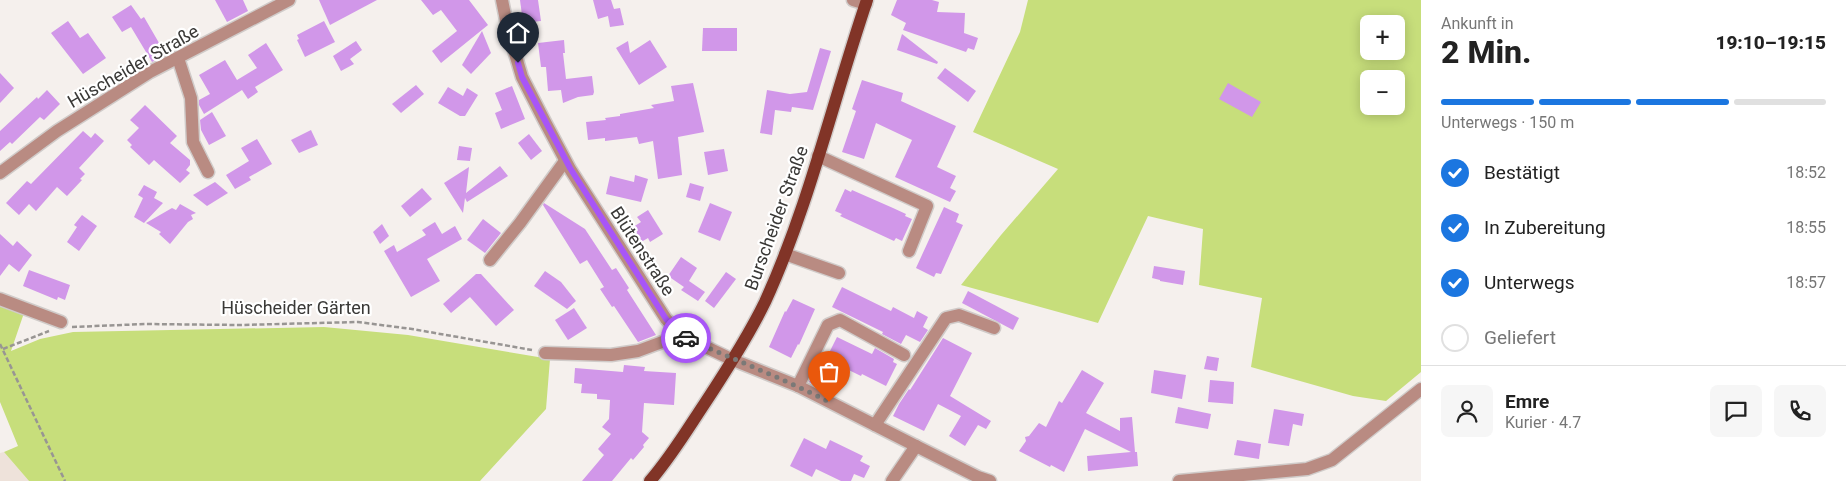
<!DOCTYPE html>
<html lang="de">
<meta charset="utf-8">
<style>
:root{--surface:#fff;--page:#f6f6f6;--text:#222;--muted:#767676;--line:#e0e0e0;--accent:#1b76e0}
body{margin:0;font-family:Roboto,sans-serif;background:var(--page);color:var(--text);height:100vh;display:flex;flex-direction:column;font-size:19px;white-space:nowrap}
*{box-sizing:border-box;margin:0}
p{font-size:16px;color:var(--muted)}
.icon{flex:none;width:28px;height:28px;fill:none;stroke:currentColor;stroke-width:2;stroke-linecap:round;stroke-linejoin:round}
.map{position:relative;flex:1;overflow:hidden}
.sheet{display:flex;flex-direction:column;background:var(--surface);width:425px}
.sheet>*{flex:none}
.buttons{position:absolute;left:1360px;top:15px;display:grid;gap:10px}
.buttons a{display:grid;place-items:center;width:45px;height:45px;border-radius:8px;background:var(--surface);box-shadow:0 2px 12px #0003;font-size:25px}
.pin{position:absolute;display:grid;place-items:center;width:42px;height:42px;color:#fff;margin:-51px -21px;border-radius:50% 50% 50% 0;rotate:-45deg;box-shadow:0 0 5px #0007}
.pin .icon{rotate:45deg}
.courier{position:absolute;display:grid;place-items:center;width:50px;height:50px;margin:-25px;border:4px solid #a855f7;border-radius:50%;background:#fff;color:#222;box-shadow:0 1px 6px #0007}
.overview em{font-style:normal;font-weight:800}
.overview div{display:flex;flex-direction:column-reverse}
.overview{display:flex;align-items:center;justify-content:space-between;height:85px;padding:0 20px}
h1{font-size:32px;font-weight:800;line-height:38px}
.bar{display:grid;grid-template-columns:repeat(4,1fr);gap:8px 5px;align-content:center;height:60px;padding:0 20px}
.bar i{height:6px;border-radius:4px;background:var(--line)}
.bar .active{background:var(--accent)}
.bar p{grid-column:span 4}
.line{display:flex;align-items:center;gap:12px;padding:0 20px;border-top:1px solid var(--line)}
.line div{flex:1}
.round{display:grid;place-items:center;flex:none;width:52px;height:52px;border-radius:8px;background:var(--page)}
ol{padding:0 20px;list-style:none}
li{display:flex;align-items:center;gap:15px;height:55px}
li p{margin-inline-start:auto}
li .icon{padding:5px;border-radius:50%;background:var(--accent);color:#fff;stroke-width:4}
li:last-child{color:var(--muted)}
li i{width:28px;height:28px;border:2px solid var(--line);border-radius:50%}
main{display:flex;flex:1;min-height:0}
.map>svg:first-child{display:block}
.built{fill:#eee2da}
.green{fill:#c7de7b;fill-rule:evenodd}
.building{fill:#d197e9}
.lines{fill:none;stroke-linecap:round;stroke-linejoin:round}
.minor-casing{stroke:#d0cbc9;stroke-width:15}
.major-casing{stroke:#d0cbc9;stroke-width:15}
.path{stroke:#989593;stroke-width:2.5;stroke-dasharray:5 2.5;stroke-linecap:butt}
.minor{stroke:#b98b82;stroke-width:12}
.major{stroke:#813427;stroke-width:12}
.done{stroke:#7b7977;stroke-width:5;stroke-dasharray:0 9}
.route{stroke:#a855f7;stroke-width:6}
.labels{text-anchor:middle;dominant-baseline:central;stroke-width:4.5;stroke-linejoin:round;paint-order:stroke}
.street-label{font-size:18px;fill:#3a3937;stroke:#fff}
</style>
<main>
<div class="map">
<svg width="1421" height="481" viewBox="0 0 1421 481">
<rect width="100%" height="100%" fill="#f5f0ed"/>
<!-- built -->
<path class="built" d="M4 452 29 481H0V453Z"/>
<!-- green -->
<g class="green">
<path d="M1028 0H1421V372L1386 401 1353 396 1251 367 1262 298 1199 285 1203 229 1148 216 1098 323 961 285 1001 235 1058 169 973 132 1020 32ZM1369 24H1396V51H1369ZM1369 79H1396V106H1369Z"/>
<path d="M0 303 24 313 11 351 40 339 73 332 324 327 408 335 550 359 546 409 480 481H29L4 452 18 446 0 402Z"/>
</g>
<!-- building -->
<g class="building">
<path d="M215 0H243L248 11 227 22Z"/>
<path d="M319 0H377L330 25Z"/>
<path d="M421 0H469L488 25 441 63 432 51 457 31 441 10 433 15Z"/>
<path d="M520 0H538L541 21 523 23Z"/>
<path d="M593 0H611L614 9 620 8 624 25 610 27 608 16 598 19Z"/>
<path d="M897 0H932L939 2 937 12 965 13 964 33 978 38 974 50 968 48 966 52 903 30 906 23 891 15Z"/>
<path d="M131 5 141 19 144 17 166 55 152 62 131 27 122 32 112 17Z"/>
<path d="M68 21 80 38 88 33 106 58 83 74 51 33Z"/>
<path d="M324 21 335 42 305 57 297 40 299 39 297 35Z"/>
<path d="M703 28H737V51H702Z"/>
<path d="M482 31 491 53 471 74 462 65Z"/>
<path d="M902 34 938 62 937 64 897 50Z"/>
<path d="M564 40 565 53H563L566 79 592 76 594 92 593 95 578 97 563 103 561 90 548 91 546 67H541L538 43Z"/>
<path d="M650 40 667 67 639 85 616 48 628 41 630 53Z"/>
<path d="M356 41 362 50 350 59 354 64 341 71 333 56Z"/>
<path d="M266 43 283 70 255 87 258 92 248 99 242 90 204 114 199 105V100L210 94 199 75 225 60 237 80 257 68 248 55Z"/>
<path d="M820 48 831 51 813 110 792 107 791 112 775 110 772 135 760 133 767 90 790 94 807 92Z"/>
<path d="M945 68 976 91 968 102 937 78Z"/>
<path d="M0 73 14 88 0 103Z"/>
<path d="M862 80 903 93 901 101 956 126 937 167 956 176 950 188 956 191 950 202 895 177 912 140 876 123 864 159 842 152 856 111 852 109Z"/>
<path d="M693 83 704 132 678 137 682 175 658 179 653 141 639 144 637 137 605 141V138L588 140 586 122 606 120 605 118 620 116V114L654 108 651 105 674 101 671 86Z"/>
<path d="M1228 83 1261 102 1252 117 1219 99Z"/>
<path d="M416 85 424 94 401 113 392 104Z"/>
<path d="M512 86 525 119 501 129 495 113 502 110 495 93Z"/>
<path d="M448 87 463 96 467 88 478 95 465 116H460L438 103Z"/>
<path d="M47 90 60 104 44 120 40 117 12 144 10 142 0 151V131L37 97 38 99Z"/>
<path d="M145 105 177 136 170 143 190 160V165L186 170 190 173 180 183 154 160 149 165 130 147 132 145 127 140 139 128 130 120Z"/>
<path d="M212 112 226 136 209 145 201 130 200 120Z"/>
<path d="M311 130 318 145 299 153 291 140Z"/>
<path d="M83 131 91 138 95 133 104 141 79 168 85 174 80 179 82 180 67 196 57 187 36 211 29 204 19 215 6 203 27 181 31 184Z"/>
<path d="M529 134 542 151 531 160 518 143Z"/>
<path d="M257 139 272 164 249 177 251 180 235 189 226 175 249 161 241 148Z"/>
<path d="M459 146 472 148 470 161 457 160Z"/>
<path d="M724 149 728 171 708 175 704 152Z"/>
<path d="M500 166 508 176 467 202 465 198 463 213 444 183 469 167 466 193Z"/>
<path d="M635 175 648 179 641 202 606 194 610 176 634 182Z"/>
<path d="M215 182 228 193 207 206 193 195Z"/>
<path d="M690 183 704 187 700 201 686 197Z"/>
<path d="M144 185 157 192 154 198 163 203 144 223 134 217 143 198 138 195Z"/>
<path d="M422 188 432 199 410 217 401 206Z"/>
<path d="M845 189 851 192 852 190 893 208 906 214 905 216 912 219 902 241 896 238 894 241 840 216 842 214 835 211Z"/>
<path d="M544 203 585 229 612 270 616 268 629 288 627 290 656 335 638 342 614 306 612 307 600 289 604 287 587 260 580 264 543 205Z"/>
<path d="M710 203 732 212 720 241 698 232Z"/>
<path d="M180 204 196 213 191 215 193 219 188 222 170 244 159 234 161 232 146 223 172 208 176 210Z"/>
<path d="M944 207 959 214 956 222 963 225 941 274 936 273 934 277 916 268Z"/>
<path d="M648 210 663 234 650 242 648 238 636 245 627 231 641 222 637 217Z"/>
<path d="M82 215 97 226 79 251 67 242 77 227 74 225Z"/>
<path d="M483 219 501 233 485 253 467 240Z"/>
<path d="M435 222 442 234 455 226 462 239 427 259 440 281 411 297 384 251 394 245 397 252 426 235 422 230Z"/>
<path d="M382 224 389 236 380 244 373 232Z"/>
<path d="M0 234 13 246 17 241 32 255 19 272 9 264 0 276Z"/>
<path d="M681 257 697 268 689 281 705 292 698 301 681 290 684 287 668 276Z"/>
<path d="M1154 266 1185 271 1183 285 1160 281V280L1152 278Z"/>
<path d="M29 270 70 285 65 300 58 297 57 300 23 286Z"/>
<path d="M545 271 561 282 576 301 567 309 534 286Z"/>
<path d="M726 272 736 279 714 308 705 301Z"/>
<path d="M476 274H481L514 310 496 326 470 297 451 313 443 304Z"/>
<path d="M842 287 891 311 893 307 914 318 917 311 928 317 923 327 928 330 920 342 906 335 901 344 882 334 883 332 832 307Z"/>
<path d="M968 291 1019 318 1013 330 962 303Z"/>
<path d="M793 299 815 309 799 345 798 344 791 358 769 347 785 311 786 312Z"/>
<path d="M574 308 587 328 568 340 555 320Z"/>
<path d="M837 337 872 354 875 348 894 359 893 362 897 364 886 386 862 374 861 376 826 359Z"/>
<path d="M943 338 972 353 950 396 991 421 986 429 978 425 965 446 949 436 961 416 938 404 924 431 893 416 899 404 909 389 910 390Z"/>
<path d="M1207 356 1219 358 1217 371 1204 369Z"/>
<path d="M624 365 645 367 644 371 676 373 674 405 644 403 642 432 649 438 643 445 644 447 633 460 631 458 612 481H582L604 455 598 449 611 434 602 427 609 419 610 400 597 399V394L581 393 582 384 574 383 575 368 623 372Z"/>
<path d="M815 370 826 376 819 388 809 382Z"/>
<path d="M1082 370 1104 383 1086 413 1120 431V418L1132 417 1135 452H1137L1138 466 1088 471 1087 456 1131 452 1085 429 1064 472 1051 465 1050 467 1019 451 1026 441 1025 437 1029 436 1039 423 1046 427 1059 401 1062 403Z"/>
<path d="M1154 370 1186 375 1182 399 1151 393Z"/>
<path d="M1210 380 1234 382 1233 404 1208 402Z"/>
<path d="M1178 407 1211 414 1208 429 1175 423Z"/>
<path d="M1274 409 1304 414 1302 426 1293 424 1289 446 1268 443Z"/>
<path d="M804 438 826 449 830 440 863 456 860 461 870 466 864 478 854 474 851 481H841L816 469 812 477 790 466Z"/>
<path d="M1237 440 1261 444 1259 459 1234 455Z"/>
</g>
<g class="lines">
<defs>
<g id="minor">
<path d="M502 0 508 30 522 77 544 120 570 169 666 319 681 335 733 360 798 386 916 446 978 477 990 481"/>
<path d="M853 0 866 4"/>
<path d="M178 58 191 98 193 142 208 172"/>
<path d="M818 156 927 206 909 251"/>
<path d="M0 173 57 131 150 72 289 0"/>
<path d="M785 254 839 273"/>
<path d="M490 260 520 223 565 161"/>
<path d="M0 299 61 322"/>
<path d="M545 353 611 355 638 351 681 335"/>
<path d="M798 386 828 325 840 320 904 355"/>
<path d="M875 425 946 318 959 315 994 328"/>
<path d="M892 481 916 446"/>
<path d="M1179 481 1307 469 1332 460 1421 389"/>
</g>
<path id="major" d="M650 481C671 457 687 430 705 403 726 371 748 337 765 302 809 206 833 100 867 0"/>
</defs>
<!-- minor casing -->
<use href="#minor" class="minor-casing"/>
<!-- major casing -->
<use href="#major" class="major-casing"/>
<!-- path -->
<g class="path">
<path d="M781 195 784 185"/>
<path d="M72 327 145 324 240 325 358 322 412 329 532 350"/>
<path d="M0 344 65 481"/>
<path d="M3 349 49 331"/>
</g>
<!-- minor -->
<use href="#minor" class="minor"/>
<!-- major -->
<use href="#major" class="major"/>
</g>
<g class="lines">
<!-- done -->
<path class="done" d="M686 338C734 360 783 378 829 402"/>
<!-- route -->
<path class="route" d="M518 63 522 77 570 168 666 319 681 336 686 338"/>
</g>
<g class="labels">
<!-- street labels -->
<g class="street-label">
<text transform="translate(133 66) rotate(-30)">Hüscheider Straße</text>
<text transform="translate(776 218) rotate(-70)">Burscheider Straße</text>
<text transform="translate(643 251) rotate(57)">Blütenstraße</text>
<text x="296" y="307">Hüscheider Gärten</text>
</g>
</g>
</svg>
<div class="buttons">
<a>+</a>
<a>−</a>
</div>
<div class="pin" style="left:829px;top:402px;background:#ea580c"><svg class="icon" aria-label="bag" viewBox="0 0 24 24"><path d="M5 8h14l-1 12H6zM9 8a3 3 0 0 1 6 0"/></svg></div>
<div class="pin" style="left:518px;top:63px;background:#1f2937"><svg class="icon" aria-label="home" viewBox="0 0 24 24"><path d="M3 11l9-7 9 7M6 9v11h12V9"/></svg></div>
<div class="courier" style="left:686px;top:338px"><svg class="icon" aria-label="car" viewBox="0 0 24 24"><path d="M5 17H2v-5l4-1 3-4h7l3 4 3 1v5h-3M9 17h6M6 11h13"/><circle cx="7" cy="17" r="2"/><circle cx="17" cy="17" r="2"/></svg></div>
</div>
<section class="sheet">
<div class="overview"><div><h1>2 Min.</h1><p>Ankunft in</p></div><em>19:10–19:15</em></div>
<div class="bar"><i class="active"></i><i class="active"></i><i class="active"></i><i></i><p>Unterwegs · 150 m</p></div>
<ol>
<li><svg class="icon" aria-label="check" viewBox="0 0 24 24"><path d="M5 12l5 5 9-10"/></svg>Bestätigt<p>18:52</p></li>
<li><svg class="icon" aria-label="check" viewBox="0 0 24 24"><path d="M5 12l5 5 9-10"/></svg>In Zubereitung<p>18:55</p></li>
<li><svg class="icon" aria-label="check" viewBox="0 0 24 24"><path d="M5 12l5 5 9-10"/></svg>Unterwegs<p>18:57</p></li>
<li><i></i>Geliefert</li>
</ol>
<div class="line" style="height:90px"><a class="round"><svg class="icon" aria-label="person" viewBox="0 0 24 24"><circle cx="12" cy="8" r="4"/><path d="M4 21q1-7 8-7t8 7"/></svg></a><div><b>Emre</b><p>Kurier · 4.7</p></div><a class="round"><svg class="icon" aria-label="chat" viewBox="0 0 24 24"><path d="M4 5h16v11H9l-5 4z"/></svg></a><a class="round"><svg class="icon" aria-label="phone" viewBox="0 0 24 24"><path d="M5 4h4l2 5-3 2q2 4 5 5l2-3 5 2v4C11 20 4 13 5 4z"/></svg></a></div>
</section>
</main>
